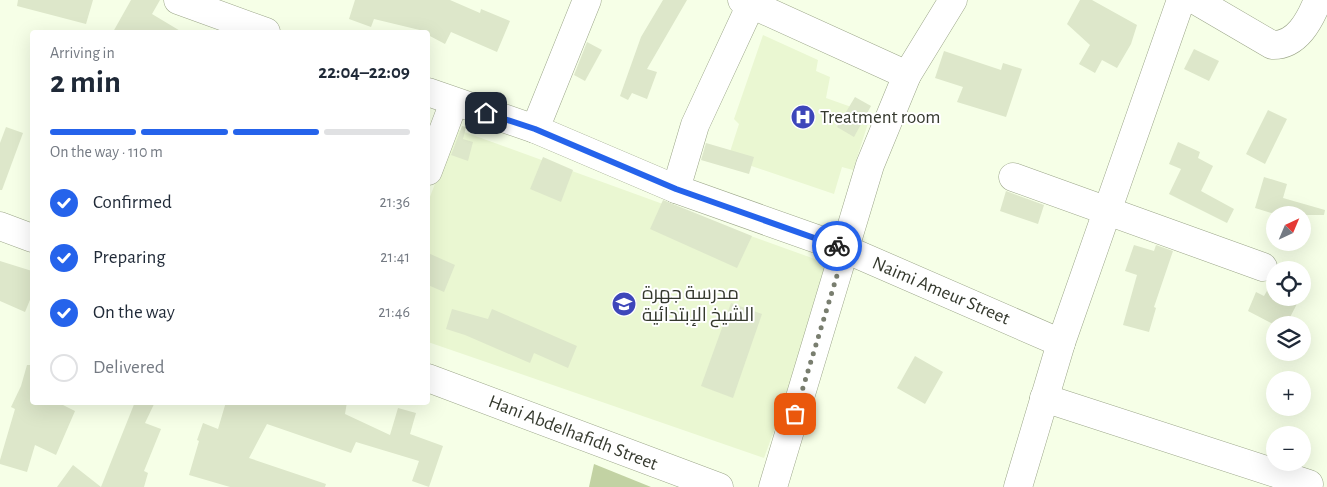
<!DOCTYPE html>
<meta charset="utf-8">
<style>
:root{--surface:#fff;--page:#f6f6f7;--text:#1f2937;--muted:#747a83;--line:#e0e1e3;--accent:#2563eb}
body{margin:0;font-family:"Alegreya Sans",Cairo,sans-serif;background:var(--page);color:var(--text);height:100vh;display:flex;flex-direction:column;font-size:19px;white-space:nowrap}
*{box-sizing:border-box;margin:0}
p{font-size:16px;color:var(--muted)}
.icon{flex:none;width:28px;height:28px;fill:none;stroke:currentColor;stroke-width:2;stroke-linecap:round;stroke-linejoin:round}
.map{position:relative;flex:1;overflow:hidden}
.sheet{position:absolute;left:30px;top:30px;width:400px;height:375px;display:flex;flex-direction:column;background:var(--surface);border-radius:5px;box-shadow:0 5px 20px #0002}
.sheet>*{flex:none}
.needle{width:32px;rotate:44deg}
.tools{position:absolute;left:1266px;top:206px;display:grid;gap:10px}
.tools a{display:grid;place-items:center;width:45px;height:45px;border-radius:50%;background:var(--surface);box-shadow:0 5px 20px #0002;font-size:25px}
.pin{position:absolute;display:grid;place-items:center;width:42px;height:42px;color:#fff;margin:-21px;border-radius:10px;box-shadow:0 2px 8px #0006}
.courier{position:absolute;display:grid;place-items:center;width:50px;height:50px;margin:-25px;border:4px solid #2563eb;border-radius:50%;background:#fff;color:#222;box-shadow:0 1px 6px #0007}
.overview em{font-style:normal;font-weight:700}
.overview div{display:flex;flex-direction:column-reverse}
.overview{display:flex;align-items:center;justify-content:space-between;height:85px;padding:0 20px}
h1{font-size:32px;font-weight:700;line-height:38px}
.bar{display:grid;grid-template-columns:repeat(4,1fr);gap:8px 5px;align-content:center;height:60px;padding:0 20px}
.bar i{height:6px;border-radius:4px;background:var(--line)}
.bar .current{background:var(--accent)}
.bar p{grid-column:span 4}
ol{padding:0 20px;list-style:none}
li{display:flex;align-items:center;gap:15px;height:55px}
li p{margin-inline-start:auto}
li .icon{padding:5px;border-radius:50%;background:var(--accent);color:#fff;stroke-width:4}
li:last-child{color:var(--muted)}
li i{width:28px;height:28px;border:2px solid var(--line);border-radius:50%}
.map>svg:first-child{display:block}
.built{fill:#eaf7d2}
.green{fill:#c2d2a3}
.building{fill:#dde7ca}
.lines{fill:none;stroke-linecap:round;stroke-linejoin:round}
.minor-casing{stroke:#9ca68a;stroke-width:29}
.minor{stroke:#fff;stroke-width:28}
.done{stroke:#797e6f;stroke-width:5;stroke-dasharray:0 9}
.route{stroke:#2563eb;stroke-width:6}
.labels{text-anchor:middle;dominant-baseline:central;stroke-width:4;stroke-linejoin:round;paint-order:stroke}
.poi-label{font-size:19px;fill:#35392e;stroke:#fff;text-anchor:start}
.street-label{font-size:19px;fill:#35392e;stroke:#fff}
</style>
<div class="map">
<svg width="1327" height="487" viewBox="0 0 1327 487">
<rect width="100%" height="100%" fill="#f6ffe7"/>
<!-- built -->
<g class="built">
<path d="M763 35 818 60 816 71 830 77 826 98 871 114 853 170 842 167 834 194 728 158 739 124 734 119Z"/>
<path d="M456 129 834 266 764 458 428 342V202Z"/>
</g>
<!-- green -->
<path class="green" d="M594 464 651 487H589Z"/>
<!-- building -->
<g class="building">
<path d="M18 0H93L86 24 17 6Z"/>
<path d="M131 0H160L152 14 182 32H113Z"/>
<path d="M355 0H450L480 13 481 9 510 21 497 52 451 32 445 44 428 35V32L374 19 371 27 349 19Z"/>
<path d="M663 0H687L647 69 657 72 647 99 632 93 628 100 620 96 641 37Z"/>
<path d="M1080 0H1092L1137 25 1131 44 1117 68 1102 60 1095 73 1079 64 1090 45 1067 24Z"/>
<path d="M587 42 602 50 585 81 574 75Z"/>
<path d="M1194 49 1219 61 1209 81 1184 69Z"/>
<path d="M944 51 1001 70 1003 63 1022 69 1006 117 957 102 963 87 935 78Z"/>
<path d="M855 97 871 106 854 137 837 127Z"/>
<path d="M1268 110 1287 119 1265 164 1246 154Z"/>
<path d="M462 126 466 127 463 139 473 142 468 161 451 155Z"/>
<path d="M6 127 23 133 2 190H0V143Z"/>
<path d="M1178 142 1200 152 1198 158 1213 166 1201 191 1234 209 1227 223 1169 194 1181 169 1169 164Z"/>
<path d="M706 143 754 157 749 174 701 160Z"/>
<path d="M543 157 573 170 561 202 530 189Z"/>
<path d="M1264 177 1287 184 1283 198 1325 210 1324 215H1278L1255 208Z"/>
<path d="M1006 191 1044 205 1038 224 1000 211Z"/>
<path d="M663 200 752 236 737 268 650 229Z"/>
<path d="M1134 245 1154 251 1156 245 1173 251 1154 307 1156 308 1149 332 1123 325 1137 275 1125 271Z"/>
<path d="M428 253 455 265 444 292 428 285Z"/>
<path d="M0 261 32 271V295L25 312 0 301Z"/>
<path d="M1275 277V298H1300L1286 325H1275L1248 311 1256 292 1264 296Z"/>
<path d="M731 303 762 314 733 398 701 386Z"/>
<path d="M452 309 488 319 492 309 577 346 568 368 534 353 530 363 465 335 446 329Z"/>
<path d="M915 356 943 372 925 404 897 388Z"/>
<path d="M32 363V402H57L75 411 56 455 35 445 27 472 0 464V460L15 409 11 407 21 386 27 365H31Z"/>
<path d="M135 402H155L145 423 161 429 144 471 148 473 144 487H57L73 465 101 487Z"/>
<path d="M226 402H347L345 414 390 435 398 408 416 413 410 434 443 446 429 487 412 481 419 461 356 442 351 453 267 424 249 458 326 484 325 487H230L189 475 199 441 197 440 203 423 218 429Z"/>
</g>
<g class="lines">
<defs>
<g id="minor">
<path d="M178 0 266 32"/>
<path d="M742 0 907 75"/>
<path d="M1195 0 1272 45C1297 46 1310 20 1318 0"/>
<path d="M428 92 535 129 676 189 845 249 1061 343"/>
<path d="M535 129 587 0"/>
<path d="M428 171 454 102"/>
<path d="M1013 177 1263 267"/>
<path d="M676 189 695 125 753 0"/>
<path d="M0 226 32 238"/>
<path d="M428 378 719 487"/>
<path d="M1044 398 1309 484"/>
<path d="M773 487 870 165 907 75 953 0"/>
<path d="M1018 487 1061 343 1181 0"/>
</g>
</defs>
<!-- minor casing -->
<use href="#minor" class="minor-casing"/>
<!-- minor -->
<use href="#minor" class="minor"/>
</g>
<g class="lines">
<!-- done -->
<path class="done" d="M795 414 845 249 837 246"/>
<!-- route -->
<path class="route" d="M486 113 535 129 676 189 837 246"/>
</g>
<!-- icons -->
<defs>
<symbol id="hospital-disc" viewBox="-11 -11 22 22"><circle r="9.5" fill="#3d46ba" stroke="#fff"/><path d="M-5-5h3v3.5h4V-5h3V5h-3V1.5h-4V5h-3Z" fill="#fff"/></symbol>
<symbol id="school-disc" viewBox="-11 -11 22 22"><circle r="9.5" fill="#3d46ba" stroke="#fff"/><path d="M0-5L7-2L0 1L-7-2ZM-4 1L0 2.5L4 1V4Q0 6-4 4Z" fill="#fff"/></symbol>
</defs>
<g fill-rule="evenodd">
<use href="#hospital-disc" x="789" y="103" width="28" height="28"/>
<use href="#school-disc" x="610" y="290" width="28" height="28"/>
</g>
<g class="labels">
<!-- poi labels -->
<g class="poi-label">
<text x="820" y="117">Treatment room</text>
<text x="642" y="293">مدرسة جهرة<tspan x="642" dy="22">الشيخ الإبتدائية</tspan></text>
</g>
<!-- street labels -->
<g class="street-label">
<text transform="translate(941 291) rotate(23)">Naimi Ameur Street</text>
<text transform="translate(573 433) rotate(21)">Hani Abdelhafidh Street</text>
</g>
</g>
</svg>
<div class="tools">
<a><svg class="needle" viewBox="-14 -14 28 28"><path d="M0-13l5 13h-10z" fill="#e53935"/><path d="M0 13l5-13h-10z" fill="#747a83"/></svg></a>
<a><svg class="icon" aria-label="locate" viewBox="0 0 24 24"><circle cx="12" cy="12" r="6"/><path d="M12 2v4M12 18v4M2 12h4M18 12h4"/></svg></a>
<a><svg class="icon" aria-label="layers" viewBox="0 0 24 24"><path d="M12 4l9 5-9 5-9-5zM3 14l9 5 9-5"/></svg></a>
<a>+</a>
<a>−</a>
</div>
<div class="pin" style="left:795px;top:414px;background:#ea580c"><svg class="icon" aria-label="bag" viewBox="0 0 24 24"><path d="M5 8h14l-1 12H6zM9 8a3 3 0 0 1 6 0"/></svg></div>
<div class="pin" style="left:486px;top:113px;background:#1f2937"><svg class="icon" aria-label="home" viewBox="0 0 24 24"><path d="M3 11l9-7 9 7M6 9v11h12V9"/></svg></div>
<div class="courier" style="left:837px;top:246px"><svg class="icon" aria-label="bike" viewBox="0 0 24 24"><circle cx="6" cy="16" r="4"/><circle cx="18" cy="16" r="4"/><path d="M6 16l4-8h5l3 8M10 8l3 8H6M13 5h3"/></svg></div>
<section class="sheet">
<div class="overview"><div><h1>2 min</h1><p>Arriving in</p></div><em>22:04–22:09</em></div>
<div class="bar"><i class="current"></i><i class="current"></i><i class="current"></i><i></i><p>On the way · 110 m</p></div>
<ol>
<li><svg class="icon" aria-label="check" viewBox="0 0 24 24"><path d="M5 12l5 5 9-10"/></svg>Confirmed<p>21:36</p></li>
<li><svg class="icon" aria-label="check" viewBox="0 0 24 24"><path d="M5 12l5 5 9-10"/></svg>Preparing<p>21:41</p></li>
<li><svg class="icon" aria-label="check" viewBox="0 0 24 24"><path d="M5 12l5 5 9-10"/></svg>On the way<p>21:46</p></li>
<li><i></i>Delivered</li>
</ol>
</section>
</div>
